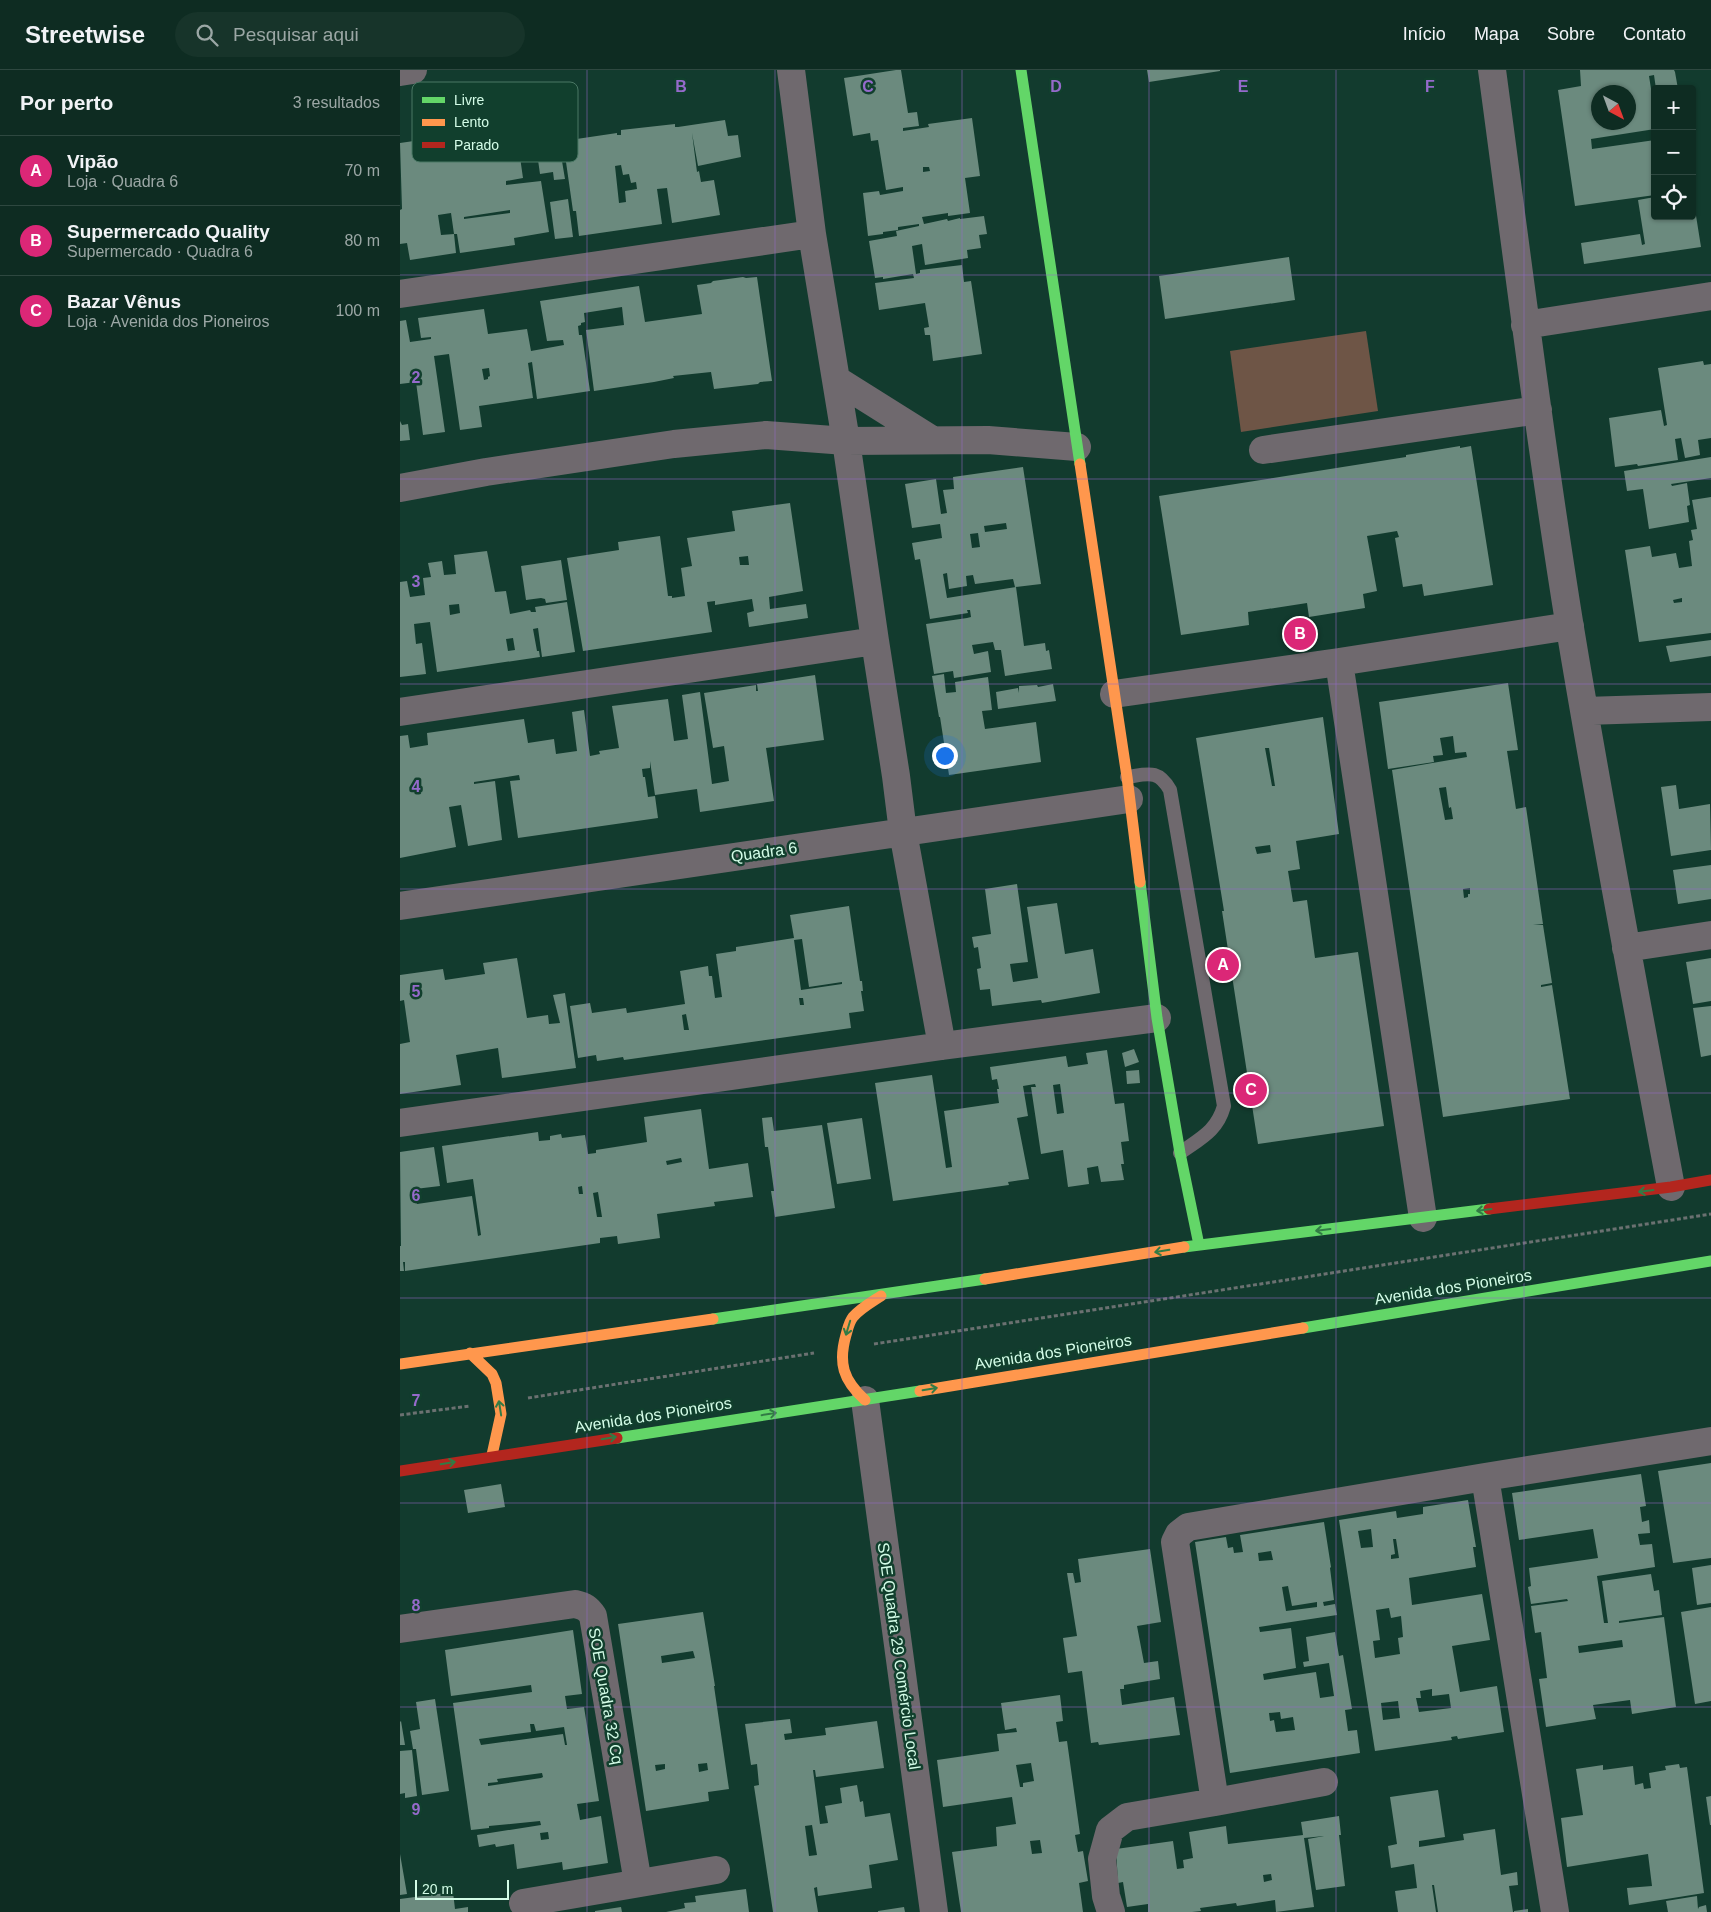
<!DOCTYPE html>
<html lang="pt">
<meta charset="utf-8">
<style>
body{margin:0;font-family:Helvetica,sans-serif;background:#17342a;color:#f1f3f6}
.controls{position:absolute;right:15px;top:15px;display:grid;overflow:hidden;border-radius:5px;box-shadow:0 1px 4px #0004}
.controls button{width:45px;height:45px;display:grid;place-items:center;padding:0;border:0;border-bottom:1px solid #2e4840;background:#0e2c22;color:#f1f3f6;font:25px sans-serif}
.compass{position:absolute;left:1191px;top:15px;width:45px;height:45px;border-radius:50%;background:#0e2c22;box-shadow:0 1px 4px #0004;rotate:139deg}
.scale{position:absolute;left:15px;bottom:12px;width:94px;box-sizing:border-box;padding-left:5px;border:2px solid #d3fce7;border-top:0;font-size:14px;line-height:18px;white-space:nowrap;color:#d3fce7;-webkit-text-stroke:4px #113f2d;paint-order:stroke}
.you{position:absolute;left:544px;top:685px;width:18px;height:18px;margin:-12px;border:4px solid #fff;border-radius:50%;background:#1a73e8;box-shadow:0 0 0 8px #1a73e833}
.badge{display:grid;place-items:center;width:32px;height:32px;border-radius:50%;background:#db2777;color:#fff;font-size:16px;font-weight:700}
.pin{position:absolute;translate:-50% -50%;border:2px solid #fff;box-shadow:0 1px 5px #0006}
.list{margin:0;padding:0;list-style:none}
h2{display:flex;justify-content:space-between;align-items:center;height:65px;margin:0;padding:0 20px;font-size:21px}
h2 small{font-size:16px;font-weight:400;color:#9ba7a5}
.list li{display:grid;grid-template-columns:32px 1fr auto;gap:15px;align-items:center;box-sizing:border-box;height:70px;padding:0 20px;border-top:1px solid #2e4840}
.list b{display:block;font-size:19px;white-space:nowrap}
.list p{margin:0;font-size:16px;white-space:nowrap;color:#9ba7a5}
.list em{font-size:16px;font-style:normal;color:#9ba7a5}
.icon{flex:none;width:28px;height:28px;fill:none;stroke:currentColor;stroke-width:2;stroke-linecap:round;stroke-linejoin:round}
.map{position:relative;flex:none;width:1311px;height:1842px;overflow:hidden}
header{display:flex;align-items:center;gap:30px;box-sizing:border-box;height:70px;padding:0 25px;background:#0e2c22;border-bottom:1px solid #2e4840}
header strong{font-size:24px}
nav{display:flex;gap:28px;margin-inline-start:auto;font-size:18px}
.search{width:350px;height:45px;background:#17342a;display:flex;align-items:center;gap:12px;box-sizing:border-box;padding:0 18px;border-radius:28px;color:#9ba7a5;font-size:19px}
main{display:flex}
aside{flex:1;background:#0e2c22}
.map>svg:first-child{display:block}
</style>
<header>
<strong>Streetwise</strong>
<div class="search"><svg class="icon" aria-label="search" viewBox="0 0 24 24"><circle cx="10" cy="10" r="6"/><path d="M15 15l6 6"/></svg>Pesquisar aqui</div>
<nav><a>Início</a><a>Mapa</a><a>Sobre</a><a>Contato</a></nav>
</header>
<main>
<aside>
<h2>Por perto<small>3 resultados</small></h2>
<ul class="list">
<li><span class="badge">A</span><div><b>Vipão</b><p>Loja · Quadra 6</p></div><em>70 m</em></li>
<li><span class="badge">B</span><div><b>Supermercado Quality</b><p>Supermercado · Quadra 6</p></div><em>80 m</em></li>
<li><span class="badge">C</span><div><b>Bazar Vênus</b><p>Loja · Avenida dos Pioneiros</p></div><em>100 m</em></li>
</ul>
</aside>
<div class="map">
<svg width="1311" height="1842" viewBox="0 0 1311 1842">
<rect width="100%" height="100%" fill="#123b2e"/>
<!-- green -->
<path fill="#6e5546" d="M966 261 978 341 841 362 830 281Z"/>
<!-- building -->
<path fill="#6b8a7e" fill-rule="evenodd" d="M496 0H501L508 43 517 42 519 56 503 58V61L529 57 528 54 572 48 580 106 565 108 570 143 548 146V143L522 147 524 154 547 149 548 151 560 148V149L584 146 587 164 579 165 581 178 567 180 568 188 525 195 522 174 512 176 516 204 520 203V200L562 195 564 212 571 211 582 284 533 291 530 265H525L524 258 529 257 525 233 479 240 475 213 514 208 513 204 483 209V207L475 208 469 171 497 166 496 161 519 156V154L498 157V160L483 162V164L468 166 463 123 479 121 480 125 503 121V117L486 120 478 70 471 71 470 63 453 66 444 8ZM523 97H529L530 101 523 102Z
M747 0H820V1L749 12Z
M1180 0H1274L1275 2 1278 19H1256L1254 5 1249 6 1255 44V59L1191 69 1192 79 1255 70V125L1175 136 1158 20 1181 16ZM1198 22H1228V52H1198Z
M325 50 328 66 338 65 341 87 298 96 292 63 297 102 299 101 301 112 314 110 320 145 272 153 267 118 257 119 262 154 179 166 176 141H173L163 71 217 63V65H221V60L275 54V57H278ZM221 95 223 105 229 104 231 113 236 112 237 119 225 121 226 132 219 133 215 96Z
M76 62 78 73 100 70 101 76 118 73 123 108 106 111V115L141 111 149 162 114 168 115 175 60 183 57 164H54L56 183 10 190 7 173 0 174V140L2 139 0 73ZM110 140V143L64 149V147ZM51 143 54 164 41 165 38 145Z
M159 73 165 109 154 110 153 102 140 104 136 76Z
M1255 127V146H1292V133H1294L1301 177 1184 194 1181 173 1240 164 1242 175 1245 174 1238 130Z
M168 129 173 167 155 169 150 132Z
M889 187 895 230 765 249 759 206Z
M343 207 346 208 357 207 372 311 360 312 358 314 314 319 311 302 273 306 274 308 254 312 194 321 186 260 224 255 222 237 184 243 185 252 181 253V255L178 256 179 265H182L190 321 137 329 132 292 128 293 133 328 79 336 82 357 60 360 49 284 34 286 45 362 23 365 16 312 0 314V251L6 250 10 272 31 269V267L21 268 18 248 84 239 88 264 127 259 131 281 164 275 163 270 147 271 140 231 239 216 245 252 302 244 297 215 311 213 313 211ZM89 298 90 306 88 307V309L84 310 82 299Z
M1303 291 1304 295 1311 294V368L1298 370 1300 385 1285 388 1281 368 1275 369 1278 390 1238 396 1237 394 1215 397 1209 348 1261 340 1264 356 1267 355 1258 298Z
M0 351 2 355 8 354 10 370 0 371Z
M1060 376V378L1071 376 1093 515 1024 526 1022 514 1003 517 995 468 999 467 997 461 967 466 977 521 963 524 965 538 909 547 907 533 848 542 849 555 781 565 759 426 1006 387V385Z
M1311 387V408L1271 414 1272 416 1287 413 1290 435 1287 436 1289 452 1249 459 1243 419 1227 421 1224 401Z
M623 397 641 514 615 517 613 509 575 514 573 505 566 506 567 516 549 519 547 503 543 504 547 528 616 517 624 576 645 573 646 581 649 580 652 599 605 606 601 580H595L593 572 572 575 574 584 588 581 591 602 554 608 553 601 534 604 526 554 567 548 571 547 570 540H567L568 543 530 549 520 489 515 490 512 473 542 468 540 454 512 458 505 414 536 409 541 444 547 443 543 420 554 419 553 407ZM606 453 607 459 585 462 584 456ZM578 463 580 477 572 478 570 464Z
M1311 427V563L1239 572 1225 480 1250 476 1252 487 1276 483 1279 498 1292 496 1289 471 1293 470 1291 460 1297 459 1292 430ZM1282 528V532L1274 533 1273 530Z
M390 433 403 521 369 527 370 539 406 534 408 548 349 557 347 543 354 541 352 529 315 535V531L307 532 312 562 183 581 167 488 219 480 218 472 260 466 268 526H272V528L285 526 281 498 292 496 287 468 335 461 332 441ZM348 486 349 495H340L339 487Z
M87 481 95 522 106 521 110 544 130 540 131 542H136L135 537 167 532 175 582 142 587 138 558 133 559 137 581H139L140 587 37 602 30 552 14 554 16 574 22 573 26 604 0 607V512L7 511 10 527 25 525 23 508 31 507 28 493 42 491 44 505 56 504 54 485ZM59 534 60 543 50 545 49 535ZM113 568 115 580 108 581 106 569Z
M161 490 167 530 146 533 145 529 141 528 126 530 121 496Z
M1311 570V586L1270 592 1266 576Z
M544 604 546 623 556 622 555 612 588 607 592 640 582 641 585 659 636 652 641 692 549 705 540 647H539L532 606Z
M415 605 424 670 366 678 374 731 300 742 297 719 255 725 250 691V698L242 699 243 707H245L248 727 255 726 258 748 118 768 110 711 120 710 119 705 74 712V714L95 711 102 770 68 776 61 735 49 737 56 777 0 788V666L8 665 10 678 28 675 27 663 124 649 128 673 154 669 156 684 177 681 172 642 184 640 190 686 200 684 199 681 219 678 212 636 268 629 274 671 288 669 282 625 300 622 312 714 329 711 324 676 313 678 304 623 356 615V621H358L357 614Z
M1108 613 1118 680 1107 681 1116 739 1126 737 1143 854 1133 855H1143L1152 913 1141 915V917L1152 915 1170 1029 1043 1047 992 700 1067 687 1066 682 1055 683 1053 666 1040 668 1043 685 1033 686 1034 692 988 699 979 632ZM1046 717 1049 738 1051 737 1053 749 1045 750 1039 718ZM1070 818V824H1068V827L1064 828 1063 819Z
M653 614 656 631 598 639 596 622 618 618 619 623V616L637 615 638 617Z
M923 647 939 764 896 771 900 799 888 801 893 832 907 830 915 888 958 882 984 1056 858 1074 822 841H824L796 668ZM865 678H869L875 716H872ZM870 775 871 782 857 784 855 777Z
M1276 715 1279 739 1310 734 1311 780 1271 786 1261 717Z
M1311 795V829L1278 834 1273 800Z
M617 814 628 892 610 894 613 912 638 908 627 837 657 833 665 884 693 879 700 923 642 933 641 930 592 936 590 919 580 920 577 899 581 898 578 877 574 878 572 867 591 864 585 819Z
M449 836 460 911H462L463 921H461L464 941 449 943 451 958 224 990 223 987 197 991 196 985 178 988 170 936 190 933 192 943 226 938 227 943 285 934 280 901 308 896 309 906H312L315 928 322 927 316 884 336 881V877L394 868 390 845ZM402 869 409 917 442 912V914L401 920 394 870ZM399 928H403L404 935H400ZM286 944 289 960H284L282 945Z
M117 888 127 948 148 945 149 954 160 953 153 925 165 923 176 998 102 1008 98 978 56 985 61 1015 0 1024V974L10 972 4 930 0 931V905L43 899 45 910 85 904 83 893Z
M1311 888V931L1293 934 1286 892Z
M1311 936V985L1301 987 1293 938Z
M734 979 739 992 725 997 722 983Z
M707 980 715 1034 724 1033 729 1071 721 1072 724 1094H721L724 1110 701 1112 698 1096 687 1098 689 1114 668 1117 663 1080 641 1084 631 1017H636L635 1014 623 1016 628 1046 617 1048 629 1109 608 1112 609 1115 493 1131 475 1013 532 1005 546 1098 552 1097 544 1041 599 1033 597 1019H599L597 1009 592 1010 590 997 666 986 668 997 688 994 686 983ZM660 1014 664 1043 657 1044 653 1015Z
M739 1000 740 1013 727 1014 726 1001Z
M301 1039 309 1099 348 1093 353 1127 314 1132 315 1136 257 1144 260 1168 218 1174 217 1166 200 1168V1173L5 1201V1192H3L4 1201H0V1176H1L0 1082 34 1077 40 1116 15 1119 17 1134 72 1126 78 1166 81 1165 73 1109 47 1113 42 1076 138 1062 139 1071 150 1070V1066L161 1064 162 1068 185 1065 188 1084 196 1083V1080L247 1072 244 1047ZM281 1088 282 1092 267 1095 266 1091ZM182 1116 183 1124H179L178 1117ZM198 1122 202 1147H197L193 1123Z
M372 1047 374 1061 422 1055 435 1138 375 1147 371 1121H374L368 1077H365L362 1048Z
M462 1048 471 1109 437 1114 427 1053Z
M1311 1393V1488L1273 1493 1258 1401Z
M1241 1404 1246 1436 1240 1437 1242 1452 1249 1450 1250 1463 1238 1464 1240 1475 1252 1474 1255 1497 1197 1506 1204 1553H1208L1202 1511 1251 1504 1254 1521 1259 1520 1262 1545 1219 1551V1553L1264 1547 1276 1637 1232 1644 1230 1630 1193 1635 1196 1649 1146 1657 1139 1609 1147 1608 1141 1562 1135 1563 1131 1536 1168 1531 1167 1529 1131 1534 1128 1517 1131 1516 1129 1498 1198 1488 1193 1459 1119 1470 1112 1423ZM1222 1570 1223 1577 1179 1583 1178 1576Z
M101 1414 105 1437 68 1443 64 1420Z
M1068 1430 1076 1477H1073L1076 1497 1009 1508 1012 1535 1082 1524 1090 1570 1052 1576 1060 1622 1097 1616 1104 1662 1058 1669 1057 1666 1051 1667 1052 1670 975 1681 939 1450 996 1441 997 1448 1023 1444V1437ZM971 1459 973 1477 961 1478 958 1461ZM993 1469H996L999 1488 991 1489V1485L995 1484ZM989 1538 991 1548 1001 1546 1003 1567 998 1568 1000 1584 975 1588 973 1571 980 1570 976 1540ZM1032 1619V1626L1049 1624 1051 1638 1019 1642 1016 1628H1021L1020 1621ZM998 1631 1000 1648 983 1650 981 1633Z
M924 1452 931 1497 930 1498 934 1530 923 1532 924 1536 935 1534 937 1545 859 1557 860 1562 891 1558 896 1598 863 1604 864 1610 916 1602 920 1628 934 1626 929 1593 904 1597 903 1592 909 1591 906 1567 935 1562 939 1586 943 1585 952 1639 945 1640 948 1661 957 1660 960 1683 830 1703 795 1472 826 1467 828 1478 833 1477 834 1483 843 1482 840 1465ZM871 1481 873 1490 859 1491 858 1483ZM888 1516 892 1536 917 1532V1537L886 1541 882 1517ZM880 1642 881 1649 893 1647 895 1660 876 1662 874 1650 870 1651 869 1643Z
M750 1479 761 1552 737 1556 744 1593 758 1591 760 1609 724 1615V1619H720L722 1635 774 1627 780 1665 715 1673 699 1675 698 1672 691 1673 682 1601 668 1603 663 1568 677 1566 667 1503H673L675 1513 681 1512 678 1489Z
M1311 1495V1533L1297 1535 1292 1498Z
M1311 1537V1631L1295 1634 1281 1542Z
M303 1542 315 1616H314L329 1719 308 1722 309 1731 246 1741 218 1554ZM293 1581 295 1588 262 1593 261 1586ZM307 1693 308 1700 299 1702 298 1694ZM265 1694V1699L256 1701 255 1695Z
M173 1560 182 1624 165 1626 167 1639 184 1637 199 1731 177 1734 180 1750 201 1746 208 1793 163 1800 162 1792 117 1799 114 1774 96 1777 95 1774 79 1777 77 1765 141 1755 140 1751 89 1756V1758L71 1760 53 1633 132 1622 131 1615 51 1626 45 1580ZM130 1654H134L136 1661 164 1657 167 1675H165L163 1664 81 1675 79 1669 131 1662ZM142 1703 143 1707 141 1708 88 1716V1713L98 1712 97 1709ZM148 1762 149 1769 141 1770 140 1763Z
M660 1625 663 1651 656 1652 659 1672 667 1671 680 1764 675 1765 678 1782 683 1781 688 1811 679 1813 683 1842H561L552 1782 597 1776 596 1757 616 1754 612 1727 543 1737 537 1690 599 1681 597 1664 617 1662 616 1658 605 1660 601 1633ZM631 1693 634 1711 623 1713V1717H620L616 1695ZM640 1770 642 1783 632 1784 630 1771Z
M35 1629 49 1721 22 1725 16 1679H13L10 1661 20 1659 16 1632Z
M390 1649 392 1663 384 1664 385 1670 426 1665 425 1658 477 1651 484 1698 416 1707 415 1700H413L420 1754 428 1753 425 1736 442 1733 440 1718 457 1715 460 1732 463 1731 465 1747 490 1743 498 1790 469 1795 472 1818 418 1826 417 1817 414 1818 418 1842H373L354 1716 359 1715 357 1694 351 1695 345 1654ZM412 1755 417 1785 409 1786 405 1756Z
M1 1651 5 1675H0V1652Z
M12 1680 17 1726 5 1728V1723L0 1724V1681Z
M1279 1694 1280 1698 1287 1697 1304 1823 1229 1835 1227 1818 1252 1816 1248 1784 1167 1797 1161 1748 1183 1745 1176 1699 1203 1695V1700L1233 1696 1235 1715 1243 1713 1244 1719 1251 1718 1249 1703 1266 1700 1265 1696Z
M1038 1720 1045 1767 1019 1771V1777L1064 1770 1063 1764 1095 1759 1101 1805 1117 1802 1118 1815 1109 1816 1113 1842H1038L1034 1815H1032L1036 1842H998L995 1821 1017 1818 1014 1794 991 1798 988 1776 997 1774 990 1727Z
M1311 1726V1755H1310L1306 1727Z
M939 1746 941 1765H939L945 1816 916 1820 908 1769 924 1766 904 1768 914 1837 876 1842 875 1830 837 1836 836 1833 800 1838 801 1841 792 1842H748V1834L727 1837 723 1812 718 1813 716 1779 773 1771 777 1799 784 1798 783 1790 793 1788 789 1762 826 1756 828 1774 903 1765 901 1752ZM871 1804 872 1810 864 1812 863 1805Z
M0 1784 7 1824 0 1825Z
M346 1819 349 1842H266L285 1838 284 1833 296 1832 295 1826Z
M53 1822 55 1839 68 1837V1842H0V1829Z
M1297 1826 1298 1839 1299 1837 1306 1835 1307 1842H1268L1266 1831Z
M221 1837 222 1842H195V1841Z
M504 1837 505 1842H478V1841Z
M1128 1839V1842H1114V1841Z"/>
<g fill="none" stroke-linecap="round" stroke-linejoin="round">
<!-- path -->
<path stroke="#6b7171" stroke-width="3" stroke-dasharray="4 2.5" stroke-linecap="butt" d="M474 1274 1311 1144
M128 1328 414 1283
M0 1345 70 1336"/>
<!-- lane -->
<path stroke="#6f696e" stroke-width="14" d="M727 707C748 704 758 699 770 720L824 1036C817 1061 801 1068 780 1083"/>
<!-- street -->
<path stroke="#6f696e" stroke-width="28" d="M391 0 412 164
M1092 0C1117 186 1140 372 1170 558 1201 745 1236 931 1271 1117
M0 2 13 0
M0 224 412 164 446 371 475 571
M1125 255 1311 226
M437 310 531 369
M863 380 1138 340
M0 418 86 402 274 374 366 365 446 371 588 370 677 377
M939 592 1023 1148
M714 624 939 592 1170 556
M1185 641 1311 637
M0 642 475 571 496 706 503 762 542 976
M0 836 729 729
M1226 878 1311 865
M0 1053 542 976 757 948
M465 1330 534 1842
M1085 1407 1155 1842
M0 1559 175 1534C184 1536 188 1538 193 1546L238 1813
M815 1732 924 1712
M123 1833 316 1800
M711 1842 706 1826 702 1789 710 1760 727 1747 815 1732 775 1472 779 1464 788 1457 1085 1407 1311 1371"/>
<!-- fast -->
<path stroke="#63d668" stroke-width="11" d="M621 0 680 394
M740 812 757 948 780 1083 799 1175
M784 1177 1089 1139
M313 1249 585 1209
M903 1258 1311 1191
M217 1368 520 1321"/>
<!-- slow -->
<path stroke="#ff974d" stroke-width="11" d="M680 394 727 707 740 812
M585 1209 784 1177
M70 1283 92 1304 96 1313 101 1344 92 1385
M0 1294 313 1249
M520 1321 903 1258
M465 1330C443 1310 438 1293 446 1265 448 1258 449 1252 453 1247 461 1238 472 1232 481 1226"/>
<!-- jam -->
<path stroke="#b3261e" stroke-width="11" d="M1089 1139 1271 1117 1311 1110
M0 1401 217 1368"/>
</g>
<!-- one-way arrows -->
<defs><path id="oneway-shaft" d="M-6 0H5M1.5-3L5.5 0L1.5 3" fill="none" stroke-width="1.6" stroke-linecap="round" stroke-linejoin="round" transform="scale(1.25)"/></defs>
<g stroke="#327b45">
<use href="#oneway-shaft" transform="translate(1246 1121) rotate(173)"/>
<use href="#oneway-shaft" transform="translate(1084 1140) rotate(173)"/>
<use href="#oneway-shaft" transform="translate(923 1160) rotate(173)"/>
<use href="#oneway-shaft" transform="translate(762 1181) rotate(171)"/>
<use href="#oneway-shaft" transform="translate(448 1258) rotate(107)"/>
<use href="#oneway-shaft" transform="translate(530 1319) rotate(-9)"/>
<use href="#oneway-shaft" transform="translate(100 1338) rotate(-99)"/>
<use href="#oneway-shaft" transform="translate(369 1344) rotate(-9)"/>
<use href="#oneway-shaft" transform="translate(209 1368) rotate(-9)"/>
<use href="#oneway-shaft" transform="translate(48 1393) rotate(-9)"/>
</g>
<!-- grid -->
<path fill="none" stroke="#956acb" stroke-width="1" stroke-opacity="0.55" d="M187 0V1842M375 0V1842M562 0V1842M749 0V1842M936 0V1842M1124 0V1842M0 205H1311M0 409H1311M0 614H1311M0 819H1311M0 1023H1311M0 1228H1311M0 1433H1311M0 1637H1311"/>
<g text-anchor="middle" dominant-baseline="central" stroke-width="5" stroke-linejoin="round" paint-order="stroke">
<!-- street labels -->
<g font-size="16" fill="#d3fce7" stroke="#113f2d">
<text transform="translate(364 782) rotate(-8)">Quadra 6</text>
<text transform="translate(1053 1217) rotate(-9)">Avenida dos Pioneiros</text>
<text transform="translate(653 1282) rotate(-9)">Avenida dos Pioneiros</text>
<text transform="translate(253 1345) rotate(-9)">Avenida dos Pioneiros</text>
<text transform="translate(499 1586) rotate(82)">SOE Quadra 29 Comércio Local</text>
<text transform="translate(206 1626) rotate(80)">SOE Quadra 32 Cq</text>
</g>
</g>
<!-- legend -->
<rect x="12" y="12" width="166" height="80" rx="8" fill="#113f2d" stroke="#4b7865" stroke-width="1"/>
<rect x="22" y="27" width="23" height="6" fill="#63d668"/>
<rect x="22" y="49" width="23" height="7" fill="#ff974d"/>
<rect x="22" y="72" width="23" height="6" fill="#b3261e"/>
<g font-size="14" fill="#d3fce7">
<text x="54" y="35">Livre</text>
<text x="54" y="57">Lento</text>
<text x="54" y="80">Parado</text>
</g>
<g font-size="16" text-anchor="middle" font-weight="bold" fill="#956acb" stroke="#113f2d" stroke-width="5" stroke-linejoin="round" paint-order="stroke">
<text x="281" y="22">B</text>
<text x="468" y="22">C</text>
<text x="656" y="22">D</text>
<text x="843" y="22">E</text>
<text x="1030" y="22">F</text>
<text x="16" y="313">2</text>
<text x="16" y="517">3</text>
<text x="16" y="722">4</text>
<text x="16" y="927">5</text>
<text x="16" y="1131">6</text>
<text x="16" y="1336">7</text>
<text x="16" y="1541">8</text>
<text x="16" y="1745">9</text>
</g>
</svg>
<div class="controls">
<button>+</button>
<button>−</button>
<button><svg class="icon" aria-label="locate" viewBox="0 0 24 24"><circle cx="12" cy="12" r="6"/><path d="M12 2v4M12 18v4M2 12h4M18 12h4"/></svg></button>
</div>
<svg class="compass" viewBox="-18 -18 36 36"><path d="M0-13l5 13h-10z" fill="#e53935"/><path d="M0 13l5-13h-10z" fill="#9ba7a5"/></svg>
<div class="scale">20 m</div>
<div class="you"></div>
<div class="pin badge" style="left:823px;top:895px">A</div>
<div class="pin badge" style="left:900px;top:564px">B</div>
<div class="pin badge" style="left:851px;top:1020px">C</div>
</div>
</main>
